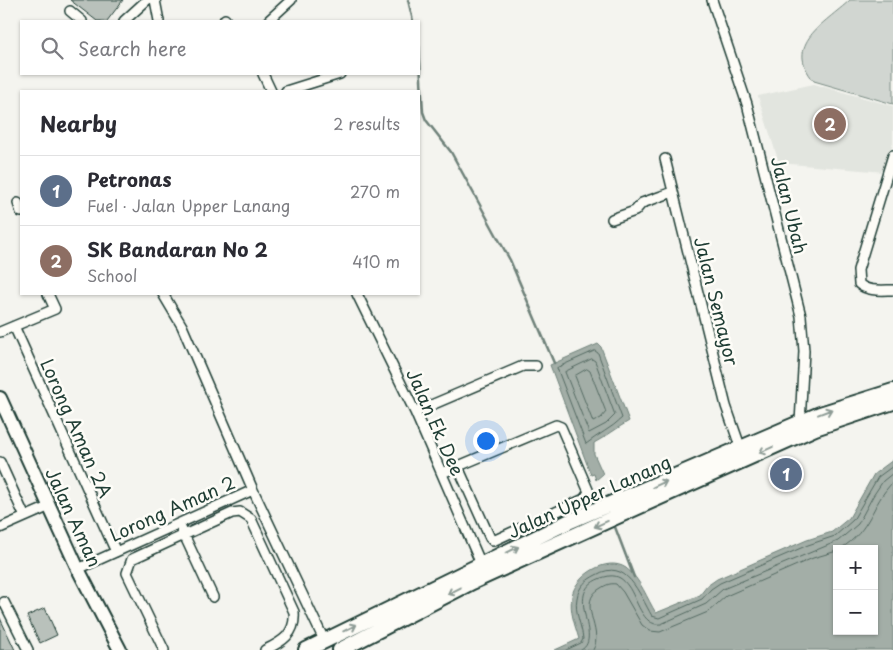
<!DOCTYPE html>
<meta charset="utf-8">
<style>
body{margin:0;font-family:"Playpen Sans",sans-serif;background:#f7f7f7;color:#2b2b33}
.controls{position:absolute;right:15px;bottom:15px;display:grid;overflow:hidden;border-radius:0px;box-shadow:0 1px 4px #0004}
.controls button{width:45px;height:45px;display:grid;place-items:center;padding:0;border:0;border-bottom:1px solid #e1e1e2;background:#fff;color:#2b2b33;font:25px sans-serif}
.you{position:absolute;left:485px;top:440px;width:18px;height:18px;margin:-12px;border:4px solid #fff;border-radius:50%;background:#1a73e8;box-shadow:0 0 0 8px #1a73e833}
.badge{display:grid;place-items:center;width:32px;height:32px;border-radius:50%;background:#7c3aed;color:#fff;font-size:16px;font-weight:700}
.pin{position:absolute;translate:-50% -50%;border:2px solid #fff;box-shadow:0 1px 5px #0006}
.list{margin:0;padding:0;list-style:none}
h2{display:flex;justify-content:space-between;align-items:center;height:65px;margin:0;padding:0 20px;font-size:21px}
h2 small{font-size:16px;font-weight:400;color:#7c7c81}
.list li{display:grid;grid-template-columns:32px 1fr auto;gap:15px;align-items:center;box-sizing:border-box;height:70px;padding:0 20px;border-top:1px solid #e1e1e2}
.list b{display:block;font-size:19px;white-space:nowrap}
.list p{margin:0;font-size:16px;white-space:nowrap;color:#7c7c81}
.list em{font-size:16px;font-style:normal;color:#7c7c81}
.icon{flex:none;width:28px;height:28px;fill:none;stroke:currentColor;stroke-width:2;stroke-linecap:round;stroke-linejoin:round}
.map{position:relative;flex:none;width:893px;height:650px;overflow:hidden}
.search{position:absolute;background:#fff;box-shadow:0 1px 4px #0004;left:20px;top:20px;width:400px;height:55px;display:flex;align-items:center;gap:12px;box-sizing:border-box;padding:0 18px;border-radius:0px;color:#7c7c81;font-size:19px}
.panel{position:absolute;background:#fff;box-shadow:0 1px 4px #0004;left:20px;top:90px;width:400px;height:205px;border-radius:0px}
.map>svg:first-child{display:block}
</style>
<div class="map">
<svg width="893" height="650" viewBox="0 0 893 650">
<rect width="100%" height="100%" fill="#f4f4ef"/>
<filter id="ink" filterUnits="userSpaceOnUse"><feTurbulence type="fractalNoise" baseFrequency=".02" numOctaves="2"/><feDisplacementMap in="SourceGraphic" scale="10" xChannelSelector="R" yChannelSelector="G"/><feConvolveMatrix kernelMatrix="1 2 1 2 8 2 1 2 1" color-interpolation-filters="sRGB"/></filter>
<g filter="url(#ink)">
<!-- built -->
<path fill="#e2e5df" d="M814 84 893 106V142L884 172 779 163 758 96Z"/>
<!-- green -->
<path fill="#d1d6d1" stroke="#788a82" d="M850 0H893V104L814 81C783 44 824 24 850 0Z"/>
<!-- water -->
<path fill="#a3aea7" stroke="#6e8179" fill-rule="evenodd" d="M598 344 601 347 629 421C617 428 607 436 594 443V454L603 474 596 480 594 474 591 475 550 365Z
M893 460V650H555L579 639C575 625 569 611 572 596 575 576 607 555 626 568 641 579 647 599 656 613L700 595 707 586 717 579 807 540 832 532 849 518 874 474ZM837 549H874V631H837Z"/>
<g fill="none" stroke-linecap="round" stroke-linejoin="round">
<!-- shore -->
<path stroke="#546a62" stroke-width="1" d="M595 351 598 353 622 418C612 428 597 435 586 444L557 368Z
M592 359 595 361 615 415 606 424 589 433 565 372Z
M587 369 590 371 606 412 601 418 593 422 575 376Z
M840 549C873 529 870 505 893 482
M566 650 581 643 583 639C582 625 574 613 577 598 579 586 586 580 596 575 627 557 639 594 652 616L659 618 702 599 711 589 720 583 808 545 835 536 853 520 878 477 893 466
M581 650C606 637 556 586 609 576 618 575 623 579 628 586 637 598 642 627 661 624L706 604 723 589 838 541 858 524 873 496 883 481 893 473
M593 650C605 630 575 602 601 588 606 585 610 583 616 584L623 592 642 625 650 631 660 632 708 612 726 596 813 558 837 551"/>
<!-- stream -->
<path stroke="#6e8179" stroke-width="2.5" d="M408 0 413 21
M419 46 423 112 426 120 451 152 510 260 554 363
M615 527 634 577"/>
</g>
<!-- building -->
<path fill="#b9c1bb" stroke="#1f3d34" d="M70 0H123L107 21H97Z
M45 608 57 635 40 643 27 616Z
M0 618 15 650H0Z"/>
<g fill="none" stroke-linecap="round" stroke-linejoin="round">
<!-- street casing -->
<g stroke="#1f3d34" stroke-width="12">
<path id="street" d="M155 0 159 21
M712 0 747 104 801 316 804 351 800 423
M70 11 82 21
M124 21 147 0
M224 21 225 19
M268 21 291 0
M263 74 271 91
M286 91 340 74
M893 155 858 270 859 284C868 292 882 290 893 290
M665 159 726 406 741 449
M18 203 21 212
M612 219 635 211 642 203 673 192
M163 294 182 326 253 490 324 640
M357 294 415 412 481 564
M14 326 116 552
M0 332 55 309 48 294
M415 412 523 366H536
M0 462 25 517
M442 473 556 425 561 427 589 492 584 499 493 541 490 538 458 467
M179 524 213 597
M0 528 50 506
M78 569 253 490
M4 602 28 650
M164 650 127 573 132 559 232 513 240 512 251 519 294 612C296 634 282 642 265 650"/>
</g>
<!-- secondary casing -->
<g stroke="#1f3d34" stroke-width="16">
<path id="secondary" d="M0 398 78 569 120 650"/>
</g>
<!-- primary casing -->
<g stroke="#1f3d34" stroke-width="18">
<path id="primary" d="M306 650 568 522 820 414 893 391
M340 650 472 582 622 514 815 428 893 402"/>
</g>
<!-- street -->
<use href="#street" stroke="#fdfcf7" stroke-width="9"/>
<!-- secondary -->
<use href="#secondary" stroke="#fdfcf7" stroke-width="12"/>
<!-- primary -->
<use href="#primary" stroke="#fdfcf7" stroke-width="14"/>
</g>
<!-- one-way arrows -->
<defs><path id="oneway-shaft" d="M-6 0H5M1.5-3L5.5 0L1.5 3" fill="none" stroke-width="1.6" stroke-linecap="round" stroke-linejoin="round" transform="scale(1.25)"/></defs>
<g stroke="#8e9c96">
<use href="#oneway-shaft" transform="translate(825 412) rotate(-21)"/>
<use href="#oneway-shaft" transform="translate(766 450) rotate(156)"/>
<use href="#oneway-shaft" transform="translate(660 484) rotate(-24)"/>
<use href="#oneway-shaft" transform="translate(601 524) rotate(156)"/>
<use href="#oneway-shaft" transform="translate(512 550) rotate(-26)"/>
<use href="#oneway-shaft" transform="translate(454 591) rotate(153)"/>
<use href="#oneway-shaft" transform="translate(350 628) rotate(-26)"/>
</g>
</g>
<g text-anchor="middle" dominant-baseline="central" stroke-width="5" stroke-linejoin="round" paint-order="stroke">
<!-- street labels -->
<g font-size="18" fill="#1f3d34" stroke="#fdfcf7">
<text transform="translate(790 205) rotate(76)">Jalan Ubah</text>
<text transform="translate(717 301) rotate(76)">Jalan Semayor</text>
<text transform="translate(436 422) rotate(66)">Jalan Ek Dee</text>
<text transform="translate(77 428) rotate(66)">Lorong Aman 2A</text>
<text transform="translate(589 496) rotate(-24)">Jalan Upper Lanang</text>
<text transform="translate(172 508) rotate(-24)">Lorong Aman 2</text>
<text transform="translate(74 517) rotate(65)">Jalan Aman</text>
</g>
</g>
</svg>
<div class="controls">
<button>+</button>
<button>−</button>
</div>
<div class="you"></div>
<div class="pin badge" style="left:786px;top:474px;background:#5c6f8a">1</div>
<div class="pin badge" style="left:830px;top:124px;background:#8d6e63">2</div>
<div class="search"><svg class="icon" aria-label="search" viewBox="0 0 24 24"><circle cx="10" cy="10" r="6"/><path d="M15 15l6 6"/></svg>Search here</div>
<section class="panel">
<h2>Nearby<small>2 results</small></h2>
<ul class="list">
<li><span class="badge" style="background:#5c6f8a">1</span><div><b>Petronas</b><p>Fuel · Jalan Upper Lanang</p></div><em>270 m</em></li>
<li><span class="badge" style="background:#8d6e63">2</span><div><b>SK Bandaran No 2</b><p>School</p></div><em>410 m</em></li>
</ul>
</section>
</div>
